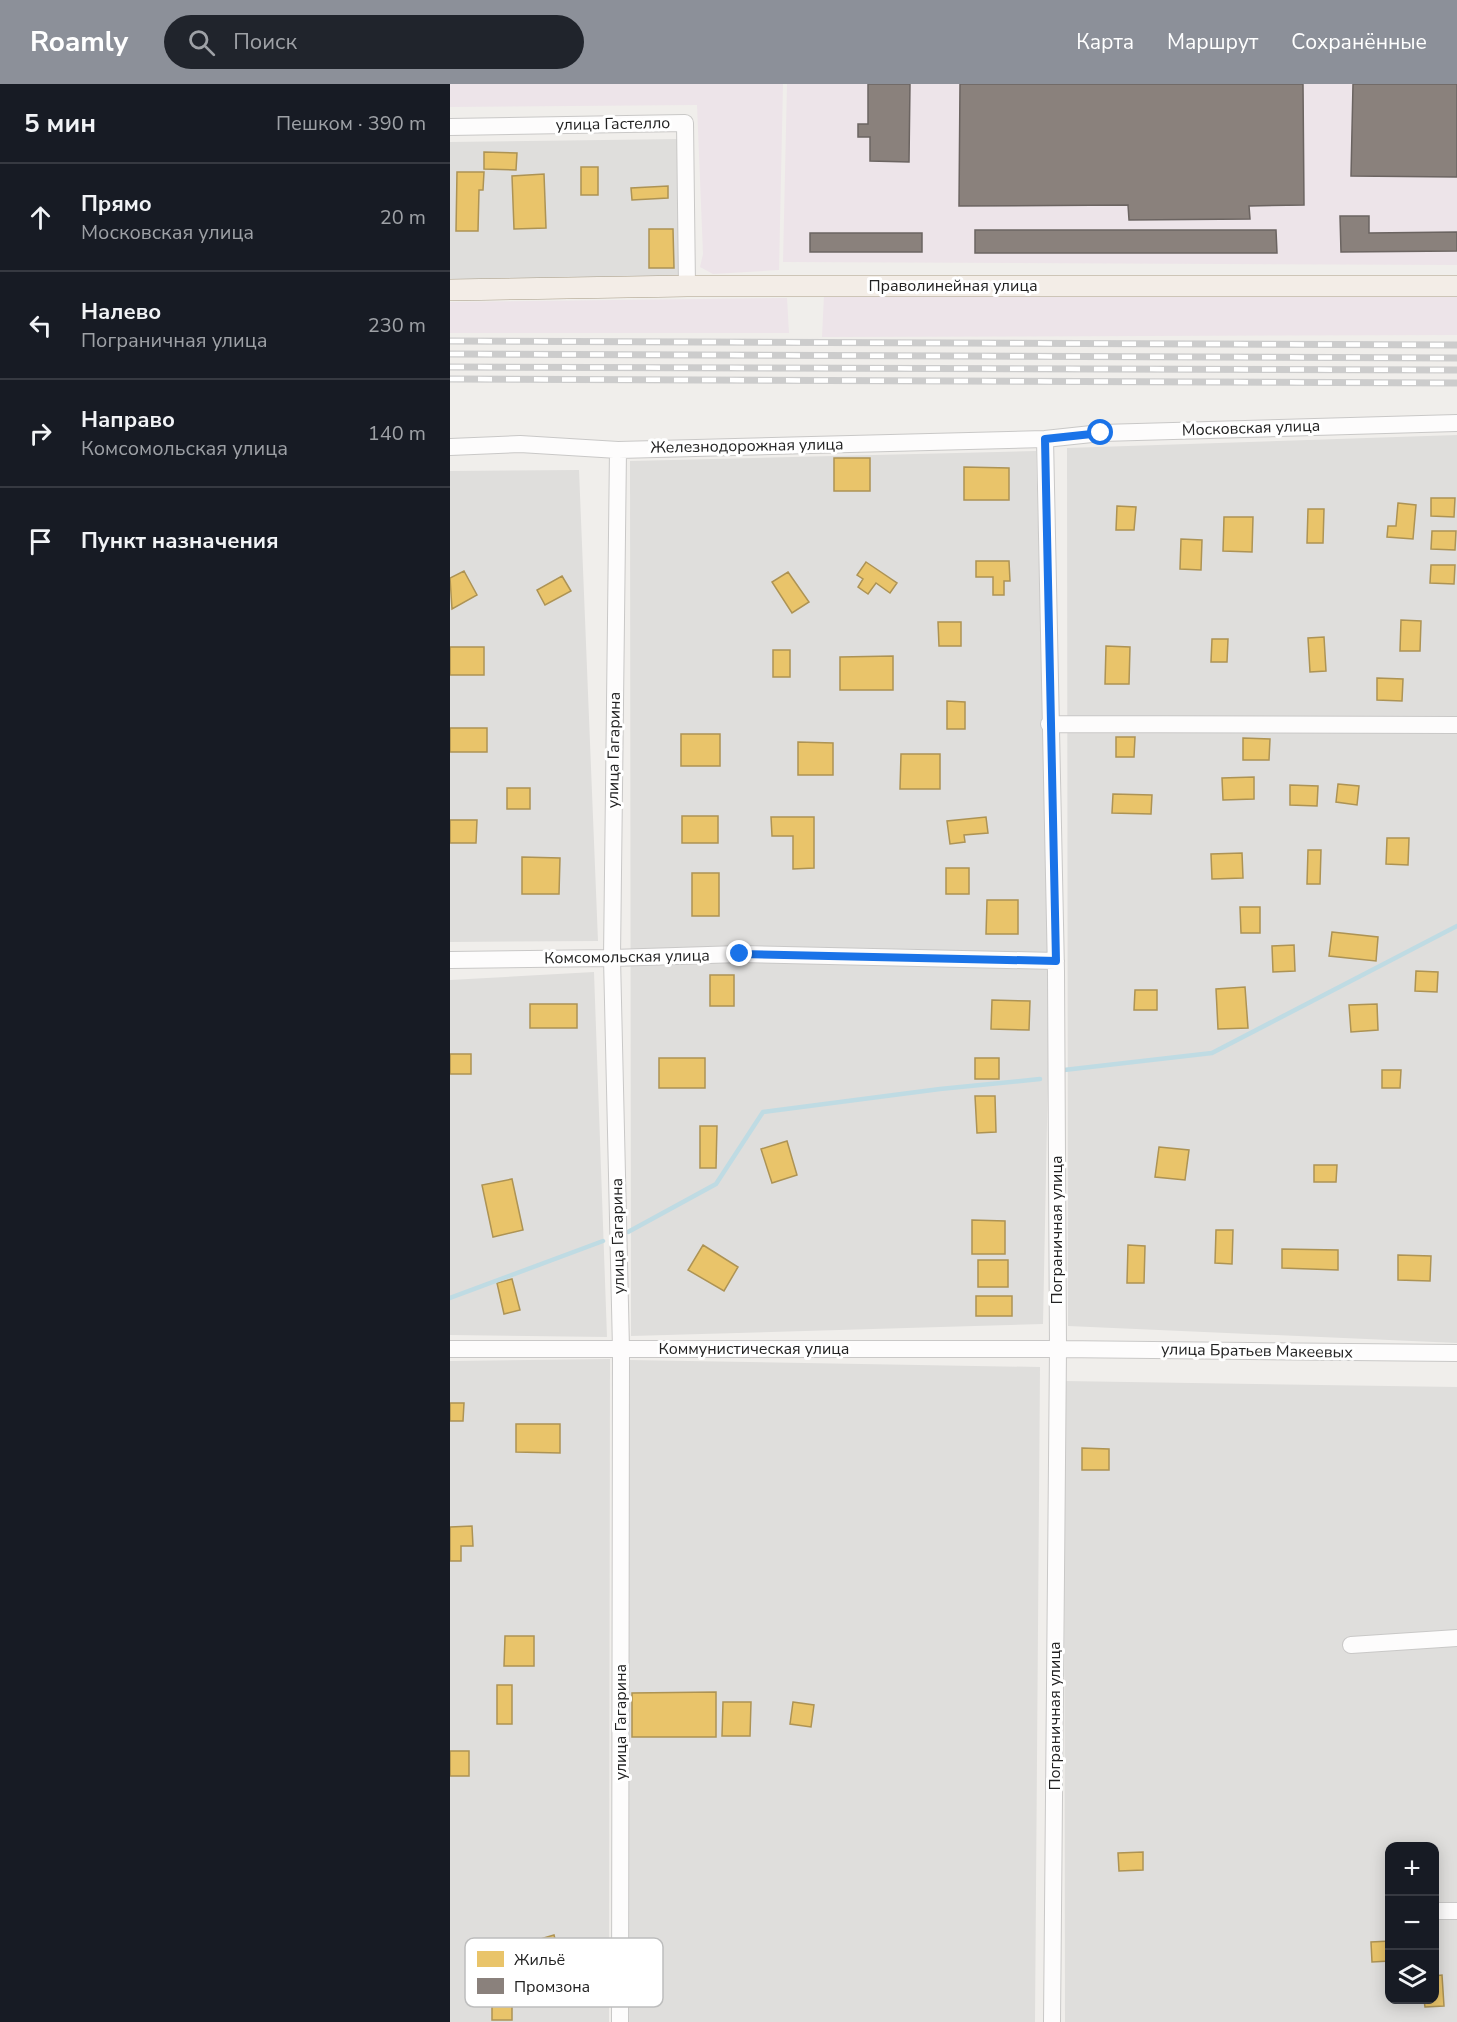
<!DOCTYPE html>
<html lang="ru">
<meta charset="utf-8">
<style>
body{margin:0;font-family:"Nunito Sans",sans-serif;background:#20242c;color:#f1f3f6}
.controls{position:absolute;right:18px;bottom:18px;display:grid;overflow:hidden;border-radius:12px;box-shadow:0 3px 15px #0003}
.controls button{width:54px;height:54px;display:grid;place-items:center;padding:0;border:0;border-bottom:2px solid #363941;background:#171b24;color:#f1f3f6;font:30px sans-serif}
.stop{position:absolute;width:18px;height:18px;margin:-14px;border:4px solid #1a73e8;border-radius:50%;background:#fff}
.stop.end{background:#1a73e8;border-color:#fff;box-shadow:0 2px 6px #0008}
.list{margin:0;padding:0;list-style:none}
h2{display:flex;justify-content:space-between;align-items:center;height:78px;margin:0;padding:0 24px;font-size:26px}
h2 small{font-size:20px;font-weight:400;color:#9ea1a6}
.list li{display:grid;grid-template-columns:39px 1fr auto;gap:18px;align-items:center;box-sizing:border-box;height:108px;padding:0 24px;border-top:2px solid #363941}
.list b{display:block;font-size:22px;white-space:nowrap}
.list p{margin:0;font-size:20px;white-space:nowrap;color:#9ea1a6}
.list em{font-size:20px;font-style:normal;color:#9ea1a6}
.icon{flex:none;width:33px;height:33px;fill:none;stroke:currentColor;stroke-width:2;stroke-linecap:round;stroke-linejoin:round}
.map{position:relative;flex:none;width:1007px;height:1938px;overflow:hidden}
header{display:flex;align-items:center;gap:36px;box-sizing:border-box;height:84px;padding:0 30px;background:#8c9099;color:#fff}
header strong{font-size:28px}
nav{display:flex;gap:33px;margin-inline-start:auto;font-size:21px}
.search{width:420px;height:54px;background:#20242c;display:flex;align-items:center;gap:15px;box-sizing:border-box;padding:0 21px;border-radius:33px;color:#9ea1a6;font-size:22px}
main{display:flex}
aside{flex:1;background:#171b24}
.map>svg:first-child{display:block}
</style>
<header>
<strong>Roamly</strong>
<div class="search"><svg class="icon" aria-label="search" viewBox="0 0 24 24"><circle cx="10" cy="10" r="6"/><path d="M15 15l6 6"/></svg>Поиск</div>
<nav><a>Карта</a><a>Маршрут</a><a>Сохранённые</a></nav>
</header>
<main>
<aside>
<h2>5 мин<small>Пешком · 390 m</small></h2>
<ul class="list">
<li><svg class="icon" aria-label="ahead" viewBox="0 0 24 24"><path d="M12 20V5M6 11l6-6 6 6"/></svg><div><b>Прямо</b><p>Московская улица</p></div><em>20 m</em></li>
<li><svg class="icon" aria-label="left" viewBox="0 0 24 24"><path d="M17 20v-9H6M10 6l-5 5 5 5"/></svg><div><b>Налево</b><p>Пограничная улица</p></div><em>230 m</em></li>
<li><svg class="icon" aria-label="right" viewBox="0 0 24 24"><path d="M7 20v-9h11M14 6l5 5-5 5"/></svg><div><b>Направо</b><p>Комсомольская улица</p></div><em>140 m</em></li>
<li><svg class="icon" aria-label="arrive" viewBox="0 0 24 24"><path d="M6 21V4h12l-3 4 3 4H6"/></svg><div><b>Пункт назначения</b></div></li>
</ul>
</aside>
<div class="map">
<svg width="1007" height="1938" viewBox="0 0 1007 1938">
<rect width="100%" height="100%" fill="#f0eeeb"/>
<!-- residential -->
<path fill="#dfdedc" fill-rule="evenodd" d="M229 55 230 194 0 197V58Z
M1007 351V1259L618 1242 617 364Z
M586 367 600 891 593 1240 181 1252 180 377Z
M129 386 148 857 0 858V387Z
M144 888 157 1253 0 1251V896Z
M160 1275 159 1938H0V1277Z
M179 1276 590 1283 585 1938H179Z
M614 1297 1007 1303V1938H615ZM940 1762H984V1916H940Z"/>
<!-- industrial -->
<path fill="#ede4e9" d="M0 0H333L329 186 263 190 250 183 253 170 247 21 0 23Z
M337 0H1007V181L333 178Z
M374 211 1007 212V251L372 253Z
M337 214 339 249H0V218Z"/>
<!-- homes -->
<path fill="#e9c46a" stroke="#ad9354" stroke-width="1.5" d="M34 68 67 69 66 86 34 85Z
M131 83H148V111H131Z
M7 88H34L33 106H29L28 147H6Z
M94 90 96 144 64 145 62 92Z
M218 102V114L182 116 181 104Z
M199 145H223L224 184H199Z
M384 374H420V407H384Z
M514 383 559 384V416H514Z
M981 414H1005L1004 433 981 432Z
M948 419 966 421 963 455 937 453 938 442H946Z
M667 422 686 423 684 446H666Z
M858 425H874L873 459H857Z
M774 433H803L802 468 773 467Z
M982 447H1006L1005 466 981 465Z
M731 455 752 456 751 486 730 485Z
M526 477H559L560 497H554V511H543V493H526Z
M416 478 447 499 440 509 426 499 418 510 408 503 413 495 407 491Z
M981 481H1005L1004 500 980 499Z
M14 487 27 511 2 525 0 494Z
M338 488 359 518 342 529 322 498Z
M112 492 121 507 95 521 87 506Z
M951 536 971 537 970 567H950Z
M488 538H511V562H489Z
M874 553 876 587 860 588 858 554Z
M762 555H778L777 578H761Z
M656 562 680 563 679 600H655Z
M0 563H34V591H0Z
M323 566H340V593H323Z
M443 572V606H390V573Z
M927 594 953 595 952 617 927 616Z
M497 617 515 618V645H497Z
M0 644H37V668H0Z
M231 650H270V682H231Z
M666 653H685L684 673H666Z
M793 654 820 655 819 676H793Z
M348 658 383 659V691H348Z
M451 670H490V705H450Z
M804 693V715L773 716 772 694Z
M888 700 909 702 907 721 886 718Z
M840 701 868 702 867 722 840 721Z
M57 704H80V725H57Z
M663 710 702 711 701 730 662 729Z
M232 732H268V759H232Z
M321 733H364V784L343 785V752H322Z
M536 733 538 749 514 751 515 758 500 760 497 737Z
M0 736H27L26 759H0Z
M937 754H959L958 781 936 780Z
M858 766H871L870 800H857Z
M792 769 793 794 762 795 761 770Z
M72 773 110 774 109 810H72Z
M496 784H519V810H496Z
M242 789H269V832H242Z
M537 816H568V850H536Z
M790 823H810V849H791Z
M882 848 928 853 926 877 879 872Z
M844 861 845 887 823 888 822 862Z
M966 887 988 888 987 908 965 907Z
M260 891H284V922H260Z
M795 903 798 944 768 945 766 905Z
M685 906H707V926H684Z
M542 916 580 917 579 946 541 945Z
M80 920H127V944H80Z
M927 920 928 946 901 948 899 921Z
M0 970H21V990H0Z
M209 974H255V1004H209Z
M525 974H549V995H525Z
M932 986H951L950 1004H932Z
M525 1012H545L546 1048 527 1049Z
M250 1042H267L266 1084H250Z
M337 1057 347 1091 322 1099 311 1065Z
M709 1063 739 1066 735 1096 705 1093Z
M864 1081H887L886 1098H864Z
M62 1095 73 1146 43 1153 32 1101Z
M522 1136 555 1137V1170H522Z
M766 1146H783L782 1180 765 1179Z
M253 1161 288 1183 274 1207 238 1186Z
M678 1161 695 1162 694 1199H677Z
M832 1165 888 1166V1186L832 1184Z
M948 1171 981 1172 980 1197 948 1196Z
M528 1176H558V1203H528Z
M62 1195 70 1226 54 1230 47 1199Z
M526 1212H562V1232H526Z
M0 1319H14L13 1337H0Z
M66 1340H110V1369L66 1368Z
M632 1364 659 1365V1386H632Z
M22 1442 23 1462H11V1477H0V1443Z
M55 1552H84V1582H54Z
M47 1601H62V1640H47Z
M266 1608V1653H182V1609Z
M273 1618H301L300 1652H272Z
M343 1618 364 1621 361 1643 340 1640Z
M0 1667H19V1692H0Z
M693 1768V1786L669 1787 668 1769Z
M104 1851 110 1875 76 1884 70 1861Z
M940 1857V1877L922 1878 921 1858Z
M62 1888V1936H42V1889Z
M992 1891 994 1922 975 1923 974 1916H984V1892Z"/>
<!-- industry -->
<path fill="#8a817c" stroke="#6b6461" stroke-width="1.5" d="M418 0H460L459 78 420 77V53H408V40H418Z
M510 0H853L854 121 799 122 800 135 679 136 678 121 509 122Z
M903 0H1007V93L901 92Z
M890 132H919V149L1007 148V167L891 168Z
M525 146H826L827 169H525Z
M360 149H472V168H360Z"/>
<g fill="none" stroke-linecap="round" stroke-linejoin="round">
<!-- stream -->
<path stroke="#bfdbe3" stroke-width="4.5" d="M614 986 762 969 1007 842
M178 1148 266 1100 313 1028 490 1005 590 995
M0 1214 153 1157"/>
<!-- minor casing -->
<g stroke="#c9c8c7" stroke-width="18">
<path id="minor" d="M0 43 235 39 237 202
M595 355 606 888 608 1265 602 1938
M0 363 70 360 168 366 595 355 651 349 1007 339
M168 366 162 874 171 1265 170 1938
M599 640 1007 641
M0 876 162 874 290 870 606 877
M0 1265H608L1007 1269
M901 1561 1007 1554
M984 1827H1007"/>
</g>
<!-- major casing -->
<g stroke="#a79c86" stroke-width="22">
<path id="major" d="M0 206 237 202H1007"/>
</g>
<!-- minor -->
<use href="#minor" stroke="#fdfcfc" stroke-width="16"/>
<!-- major -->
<use href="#major" stroke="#f3ede7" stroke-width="21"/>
<!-- rail casing -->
<g stroke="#ccc" stroke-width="7">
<path id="rail" d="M0 257 1007 261
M0 270 1007 274
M0 283 1007 286
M0 295 1007 299"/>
</g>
<!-- rail -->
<use href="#rail" stroke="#fff" stroke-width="4.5" stroke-dasharray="14" stroke-linecap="butt"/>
</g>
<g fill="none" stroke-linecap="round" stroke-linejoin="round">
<!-- route -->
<path stroke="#1a73e8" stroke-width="8" d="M290 870 606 877 595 355 651 349"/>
</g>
<g text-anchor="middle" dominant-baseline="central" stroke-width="6" stroke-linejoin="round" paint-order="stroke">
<!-- street labels -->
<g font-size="16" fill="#222" stroke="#fff">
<text transform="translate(163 40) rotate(-1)">улица Гастелло</text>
<text x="503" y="202">Праволинейная улица</text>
<text transform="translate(801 344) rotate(-2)">Московская улица</text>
<text transform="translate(297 362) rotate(-1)">Железнодорожная улица</text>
<text transform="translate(164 666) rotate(-89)">улица Гагарина</text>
<text transform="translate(177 873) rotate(-1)">Комсомольская улица</text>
<text transform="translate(607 1146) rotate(-90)">Пограничная улица</text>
<text transform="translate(168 1152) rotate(-91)">улица Гагарина</text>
<text x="304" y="1265">Коммунистическая улица</text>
<text transform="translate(807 1267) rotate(1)">улица Братьев Макеевых</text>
<text transform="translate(605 1632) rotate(-90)">Пограничная улица</text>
<text transform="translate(171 1638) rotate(-90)">улица Гагарина</text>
</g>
</g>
<!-- legend -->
<rect x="15" y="1854" width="198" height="69" rx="9" fill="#fff" stroke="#bdbdbd" stroke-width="1.5"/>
<rect x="27" y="1867" width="27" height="16" fill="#e9c46a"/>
<rect x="27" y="1894" width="27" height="16" fill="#8a817c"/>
<g font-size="16" fill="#222">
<text x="64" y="1881">Жильё</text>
<text x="64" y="1908">Промзона</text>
</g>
</svg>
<div class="controls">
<button>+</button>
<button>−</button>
<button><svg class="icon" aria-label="layers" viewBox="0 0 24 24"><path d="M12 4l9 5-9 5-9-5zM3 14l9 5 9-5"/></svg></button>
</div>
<div class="stop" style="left:651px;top:349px"></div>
<div class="stop end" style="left:290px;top:870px"></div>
</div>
</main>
